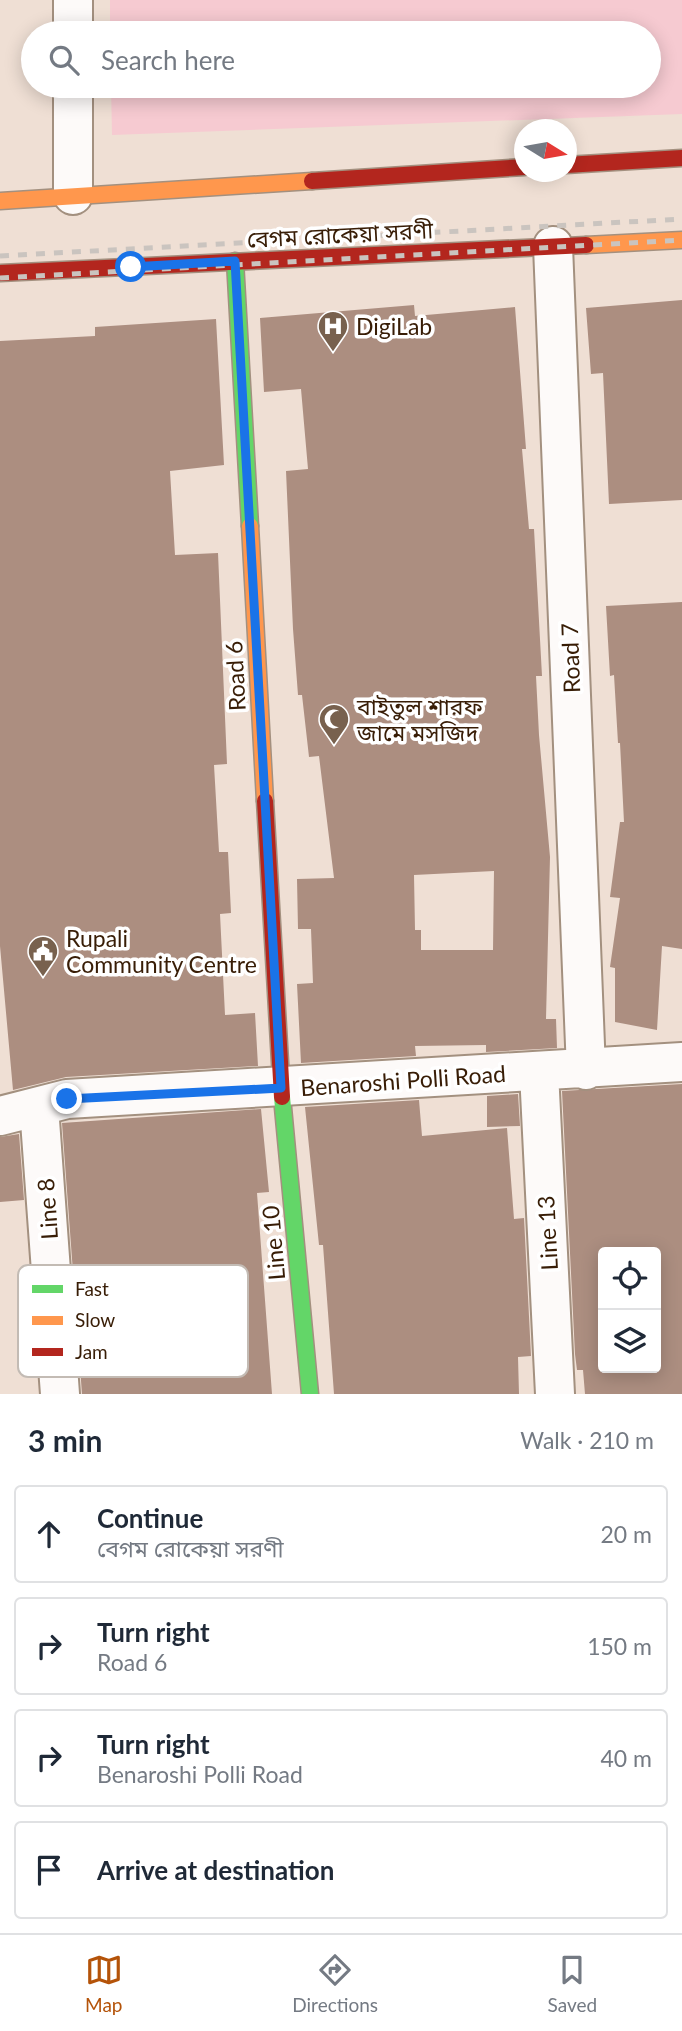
<!DOCTYPE html>
<meta charset="utf-8">
<style>
body{margin:0;font-family:Lato,"Noto Sans Bengali",sans-serif;background:#f6f6f7;color:#1f2937}
.controls{position:absolute;right:21px;bottom:21px;display:grid;overflow:hidden;border-radius:7px;box-shadow:0 4px 18px #0003}
.controls button{width:63px;height:63px;display:grid;place-items:center;padding:0;border:0;border-bottom:2px solid #e0e1e3;background:#fff;color:#1f2937;font:35px sans-serif}
.compass{position:absolute;left:514px;top:119px;width:63px;height:63px;border-radius:50%;background:#fff;box-shadow:0 4px 18px #0003;rotate:101deg}
.stop{position:absolute;width:21px;height:21px;margin:-16px;border:5px solid #1a73e8;border-radius:50%;background:#fff}
.stop.end{background:#1a73e8;border-color:#fff;box-shadow:0 2px 7px #0008}
.list{margin:0;padding:0;list-style:none}
h2{display:flex;justify-content:space-between;align-items:center;height:91px;margin:0;padding:0 28px;font-size:30px}
h2 small{font-size:23px;font-weight:400;color:#747a83}
.list li{display:grid;grid-template-columns:46px 1fr auto;gap:21px;align-items:center;box-sizing:border-box;height:98px;margin:0 14px 14px;padding:0 14px;border:2px solid #e0e1e3;border-radius:7px}
.list b{display:block;font-size:26px;white-space:nowrap}
.list p{margin:0;font-size:23px;white-space:nowrap;color:#747a83}
.list em{font-size:23px;font-style:normal;color:#747a83}
.icon{flex:none;width:38px;height:38px;fill:none;stroke:currentColor;stroke-width:2;stroke-linecap:round;stroke-linejoin:round}
.map{position:relative;flex:none;width:682px;height:1394px;overflow:hidden}
.search{position:absolute;background:#fff;box-shadow:0 4px 18px #0003;left:21px;right:21px;top:21px;height:77px;display:flex;align-items:center;gap:18px;box-sizing:border-box;padding:0 24px;border-radius:38px;color:#747a83;font-size:26px}
.sheet{height:539px;background:#fff}
nav{display:flex;justify-content:space-around;align-items:center;box-sizing:border-box;height:98px;border-top:2px solid #e0e1e3;background:#fff;font-size:19px;color:#747a83}
nav a{display:grid;justify-items:center;gap:4px}
nav .on{color:#b45309}
.map>svg:first-child{display:block}
</style>
<div class="map">
<svg width="682" height="1394" viewBox="0 0 682 1394">
<rect width="100%" height="100%" fill="#efdfd4"/>
<!-- garden -->
<path fill="#f6cad1" d="M110 0H682V114L112 135 111 86H649V33H110Z"/>
<!-- building -->
<path fill="#ac8e80" fill-rule="evenodd" d="M682 300V500L609 504 603 373 591 374 586 308Z
M414 305 415 316 515 307 526 449H522L529 529H534L542 676H536L539 735 550 857 546 1019H556L557 1048 486 1052V1045L415 1046 416 1056 301 1063 297 984 313 983 311 929H298L297 879 334 878 319 756 309 757 302 695H298L293 629 286 471 308 469 301 389 264 392 260 318ZM494 871 493 950H421V930H415L414 875Z
M216 319 224 465 170 471 175 555 218 553 227 764 214 765 219 852H228L231 913 220 914 225 1015 255 1013 258 1066 66 1077 13 1090 0 946V341L95 336V327Z
M682 602V949L662 946 657 1030 615 1022V968L610 967 620 898 610 897 620 822H624L620 743H618L614 675 610 676 606 606Z
M682 1084V1394H585L583 1370H577L575 1354 562 1091ZM603 1252H656V1368H603Z
M518 1094 520 1126 487 1127V1096Z
M419 1100 422 1136 507 1128 514 1219 524 1218 531 1356 518 1357 519 1394H334L323 1245H319L305 1107Z
M261 1109 269 1192 257 1193 272 1394H82L62 1123Z
M19 1134 24 1200 0 1202V1137Z"/>
<g fill="none" stroke-linecap="round" stroke-linejoin="round">
<!-- street casing -->
<g stroke="#a3907f" stroke-width="42">
<path id="street" d="M73 33V0
M73 195V86
M553 246 586 1070
M539 1072 555 1394
M39 1107 60 1394
M0 1116 67 1099 682 1062"/>
</g>
<!-- fast casing -->
<g stroke="#a3907f" stroke-width="19">
<path id="fast" d="M235 261 250 526
M282 1097 310 1394"/>
</g>
<!-- slow casing -->
<g stroke="#a3907f" stroke-width="19">
<path id="slow" d="M0 201 312 181
M586 245 682 240
M250 526 265 801"/>
</g>
<!-- jam casing -->
<g stroke="#a3907f" stroke-width="19">
<path id="jam" d="M566 165 682 158
M312 181 524 167
M0 273 586 245
M265 801 282 1097"/>
</g>
<!-- street -->
<use href="#street" stroke="#fdfaf9" stroke-width="38"/>
<!-- fast -->
<use href="#fast" stroke="#63d668" stroke-width="16"/>
<!-- slow -->
<use href="#slow" stroke="#ff974d" stroke-width="16"/>
<!-- jam -->
<use href="#jam" stroke="#b3261e" stroke-width="16"/>
<!-- rail -->
<path stroke="#cac4bf" stroke-width="5" stroke-dasharray="9 9" stroke-linecap="butt" d="M0 256 682 219
M0 278 682 240"/>
</g>
<g fill="none" stroke-linecap="round" stroke-linejoin="round">
<!-- route -->
<path stroke="#1a73e8" stroke-width="9" d="M67 1099 281 1088 235 261 131 267"/>
</g>
<!-- icons -->
<defs>
<g id="hospital-pin" transform="scale(1.575)"><path d="M0 17L-7.5 6A9.5 9.5 0 1 1 7.5 6Z" fill="#78614e" stroke="#fff"/><path d="M-5-5h3v3.5h4V-5h3V5h-3V1.5h-4V5h-3Z" fill="#fff"/></g>
<g id="mosque-pin" transform="scale(1.575)"><path d="M0 17L-7.5 6A9.5 9.5 0 1 1 7.5 6Z" fill="#78614e" stroke="#fff"/><path d="M3.5-4.9A6 6 0 1 0 3.5 4.9A5 5 0 1 1 3.5-4.9Z" fill="#fff"/></g>
<g id="civic-pin" transform="scale(1.575)"><path d="M0 17L-7.5 6A9.5 9.5 0 1 1 7.5 6Z" fill="#78614e" stroke="#fff"/><path d="M-.6-6.5H3V-4.5H.6V-3L4-1V1h2V6H-6V1h2V-1L-.6-3ZM-1.2 2.5V6h2.4V2.5Z" fill="#fff"/></g>
</defs>
<g fill-rule="evenodd">
<use href="#hospital-pin" x="333" y="326"/>
<use href="#mosque-pin" x="334" y="719"/>
<use href="#civic-pin" x="43" y="951"/>
</g>
<g text-anchor="middle" dominant-baseline="central" stroke-width="7" stroke-linejoin="round" paint-order="stroke">
<!-- street labels -->
<g font-size="23" fill="#381d06" stroke="#fff">
<text transform="translate(340 234) rotate(-3)">বেগম রোকেয়া সরণী</text>
<text transform="translate(570 658) rotate(-92)">Road 7</text>
<text transform="translate(235 676) rotate(-93)">Road 6</text>
<text transform="translate(403 1080) rotate(-4)">Benaroshi Polli Road</text>
<text transform="translate(47 1209) rotate(-94)">Line 8</text>
<text transform="translate(547 1233) rotate(-93)">Line 13</text>
<text transform="translate(273 1243) rotate(-95)">Line 10</text>
</g>
<!-- poi labels -->
<g font-size="23" fill="#381d06" stroke="#fff" text-anchor="start">
<text x="356" y="326">DigiLab</text>
<text x="357" y="706">বাইতুল শারফ<tspan x="357" dy="26">জামে মসজিদ</tspan></text>
<text x="66" y="938">Rupali<tspan x="66" dy="26">Community Centre</tspan></text>
</g>
</g>
<!-- legend -->
<rect x="18" y="1265" width="230" height="112" rx="10" fill="#fff" stroke="#c3bbb4" stroke-width="2"/>
<rect x="32" y="1285" width="31" height="8" fill="#63d668"/>
<rect x="32" y="1316" width="31" height="9" fill="#ff974d"/>
<rect x="32" y="1348" width="31" height="8" fill="#b3261e"/>
<g font-size="19" fill="#381d06">
<text x="75" y="1296">Fast</text>
<text x="75" y="1327">Slow</text>
<text x="75" y="1359">Jam</text>
</g>
</svg>
<div class="controls">
<button><svg class="icon" aria-label="locate" viewBox="0 0 24 24"><circle cx="12" cy="12" r="6"/><path d="M12 2v4M12 18v4M2 12h4M18 12h4"/></svg></button>
<button><svg class="icon" aria-label="layers" viewBox="0 0 24 24"><path d="M12 4l9 5-9 5-9-5zM3 14l9 5 9-5"/></svg></button>
</div>
<svg class="compass" viewBox="-18 -18 36 36"><path d="M0-13l5 13h-10z" fill="#e53935"/><path d="M0 13l5-13h-10z" fill="#747a83"/></svg>
<div class="stop" style="left:131px;top:267px"></div>
<div class="stop end" style="left:67px;top:1099px"></div>
<div class="search"><svg class="icon" aria-label="search" viewBox="0 0 24 24"><circle cx="10" cy="10" r="6"/><path d="M15 15l6 6"/></svg>Search here</div>
</div>
<section class="sheet">
<h2>3 min<small>Walk · 210 m</small></h2>
<ul class="list">
<li><svg class="icon" aria-label="ahead" viewBox="0 0 24 24"><path d="M12 20V5M6 11l6-6 6 6"/></svg><div><b>Continue</b><p>বেগম রোকেয়া সরণী</p></div><em>20 m</em></li>
<li><svg class="icon" aria-label="right" viewBox="0 0 24 24"><path d="M7 20v-9h11M14 6l5 5-5 5"/></svg><div><b>Turn right</b><p>Road 6</p></div><em>150 m</em></li>
<li><svg class="icon" aria-label="right" viewBox="0 0 24 24"><path d="M7 20v-9h11M14 6l5 5-5 5"/></svg><div><b>Turn right</b><p>Benaroshi Polli Road</p></div><em>40 m</em></li>
<li><svg class="icon" aria-label="arrive" viewBox="0 0 24 24"><path d="M6 21V4h12l-3 4 3 4H6"/></svg><div><b>Arrive at destination</b></div></li>
</ul>
</section>
<nav>
<a class="on"><svg class="icon" aria-label="map" viewBox="0 0 24 24"><path d="M3 6l6-2 6 2 6-2v14l-6 2-6-2-6 2zM9 4v14M15 6v14"/></svg>Map</a>
<a><svg class="icon" aria-label="directions" viewBox="0 0 24 24"><path d="M12 3l9 9-9 9-9-9zM9 14v-3h6M13 9l2 2-2 2"/></svg>Directions</a>
<a><svg class="icon" aria-label="saved" viewBox="0 0 24 24"><path d="M7 4h10v16l-5-4-5 4z"/></svg>Saved</a>
</nav>
